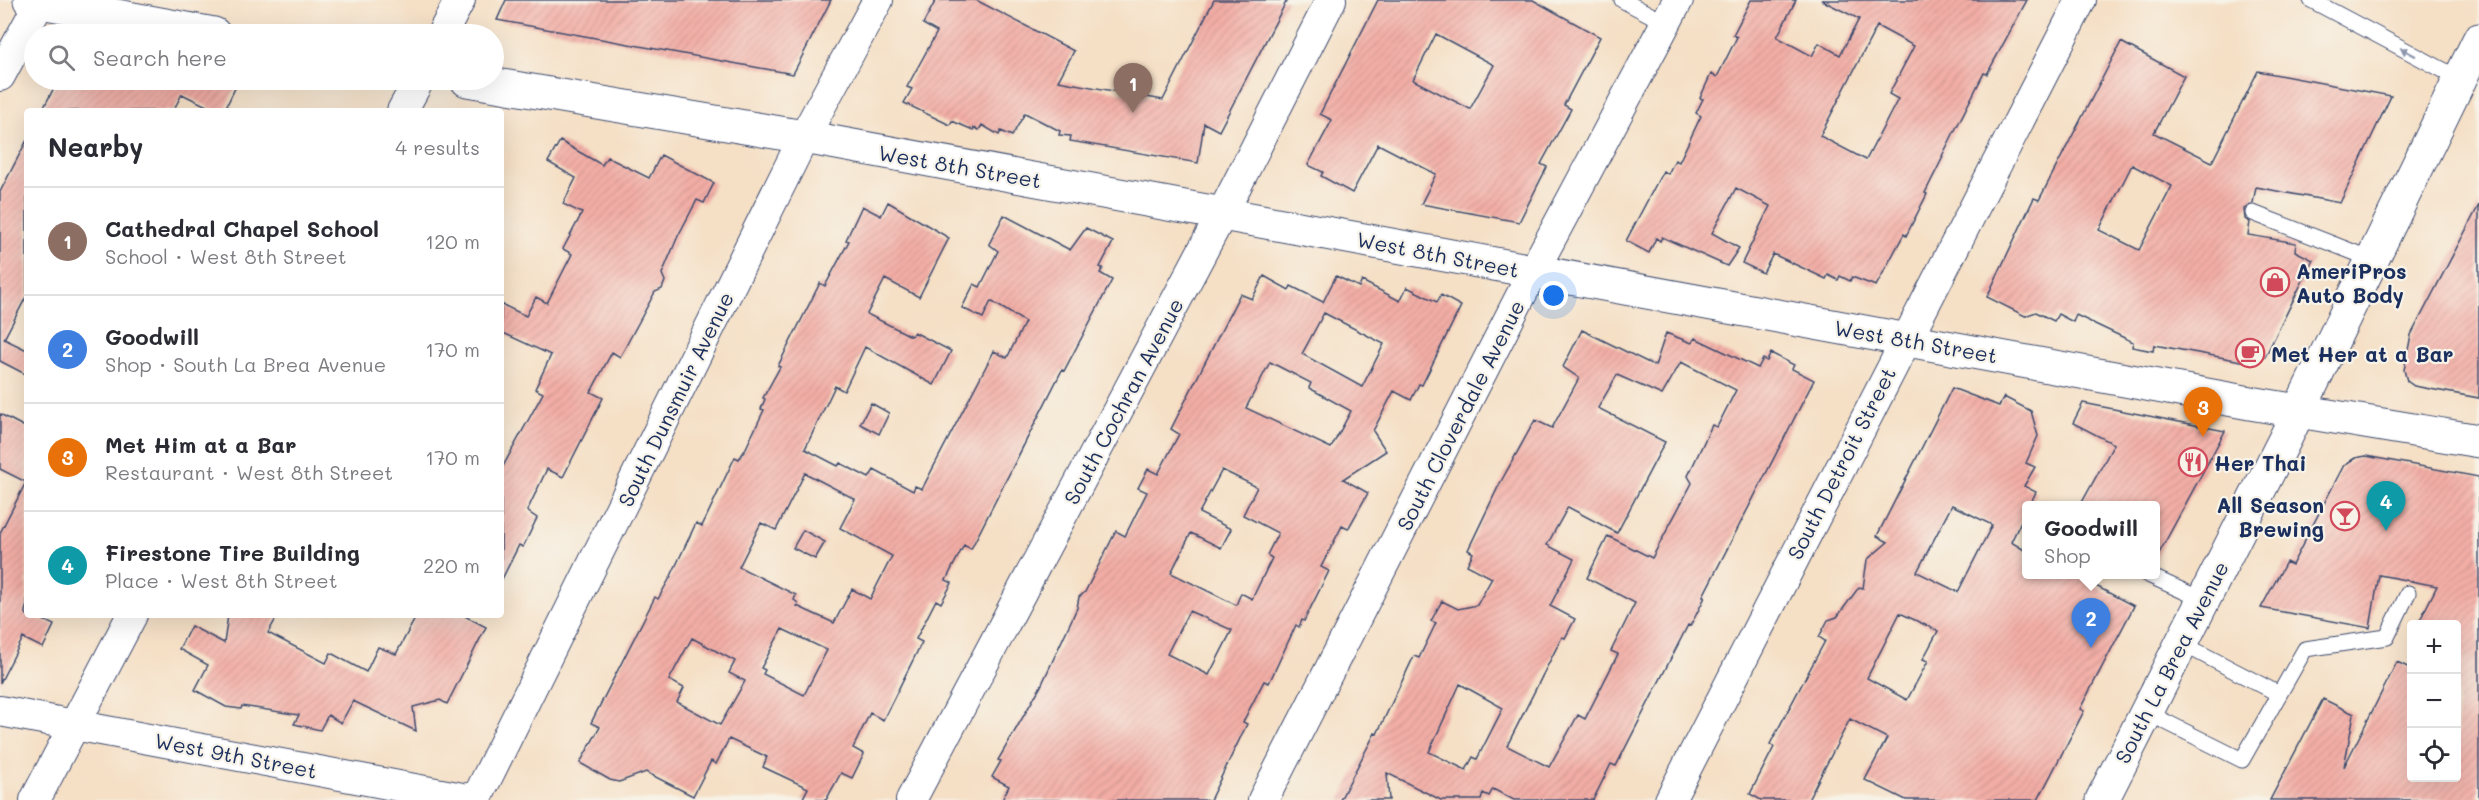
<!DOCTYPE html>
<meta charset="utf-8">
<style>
body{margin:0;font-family:Mali,sans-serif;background:#f2f2f3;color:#2b2b33}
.controls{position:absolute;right:18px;bottom:18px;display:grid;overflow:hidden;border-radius:6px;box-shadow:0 6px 24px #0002}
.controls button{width:54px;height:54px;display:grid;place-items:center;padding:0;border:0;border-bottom:2px solid #e1e1e2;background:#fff;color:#2b2b33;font:30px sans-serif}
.you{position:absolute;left:1554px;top:296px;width:21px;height:21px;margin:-15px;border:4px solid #fff;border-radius:50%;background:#1a73e8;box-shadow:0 0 0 9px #1a73e833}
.badge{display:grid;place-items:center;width:39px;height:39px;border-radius:50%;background:#d1495b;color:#fff;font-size:20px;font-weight:700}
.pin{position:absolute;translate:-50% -50px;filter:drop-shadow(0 2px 3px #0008)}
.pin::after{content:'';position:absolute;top:32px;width:21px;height:18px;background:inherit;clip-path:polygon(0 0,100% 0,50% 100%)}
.popup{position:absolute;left:2022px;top:501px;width:138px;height:78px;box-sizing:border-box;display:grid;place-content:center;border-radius:6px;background:#fff;filter:drop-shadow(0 2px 4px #0005);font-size:20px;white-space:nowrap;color:#7c7c81}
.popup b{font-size:22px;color:#2b2b33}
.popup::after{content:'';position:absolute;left:50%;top:100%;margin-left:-12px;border:12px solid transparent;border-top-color:#fff}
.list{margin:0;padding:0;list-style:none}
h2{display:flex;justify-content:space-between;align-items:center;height:78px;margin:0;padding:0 24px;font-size:26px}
h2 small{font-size:20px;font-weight:400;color:#7c7c81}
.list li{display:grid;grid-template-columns:39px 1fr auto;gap:18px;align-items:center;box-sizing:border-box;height:108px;padding:0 24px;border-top:2px solid #e1e1e2}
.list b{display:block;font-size:22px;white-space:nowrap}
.list p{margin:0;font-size:20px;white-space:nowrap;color:#7c7c81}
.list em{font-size:20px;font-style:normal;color:#7c7c81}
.icon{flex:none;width:33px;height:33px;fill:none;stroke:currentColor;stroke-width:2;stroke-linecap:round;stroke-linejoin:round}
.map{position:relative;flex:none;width:2479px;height:800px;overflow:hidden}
.search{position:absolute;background:#fff;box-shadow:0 6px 24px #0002;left:24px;top:24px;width:480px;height:66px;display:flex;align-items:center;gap:15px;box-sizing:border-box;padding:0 21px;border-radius:33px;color:#7c7c81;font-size:22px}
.panel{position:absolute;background:#fff;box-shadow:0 6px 24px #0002;left:24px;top:108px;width:480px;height:510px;border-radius:6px}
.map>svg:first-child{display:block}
</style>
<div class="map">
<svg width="2479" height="800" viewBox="0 0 2479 800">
<defs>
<pattern id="building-hatch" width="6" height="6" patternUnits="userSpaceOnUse" patternTransform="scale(1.5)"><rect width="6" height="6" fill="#f3aea6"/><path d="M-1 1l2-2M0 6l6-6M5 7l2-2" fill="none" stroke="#d09691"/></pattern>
</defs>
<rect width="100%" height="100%" fill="#f7f3e8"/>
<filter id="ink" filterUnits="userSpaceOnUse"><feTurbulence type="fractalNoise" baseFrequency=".0167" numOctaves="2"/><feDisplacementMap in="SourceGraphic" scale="12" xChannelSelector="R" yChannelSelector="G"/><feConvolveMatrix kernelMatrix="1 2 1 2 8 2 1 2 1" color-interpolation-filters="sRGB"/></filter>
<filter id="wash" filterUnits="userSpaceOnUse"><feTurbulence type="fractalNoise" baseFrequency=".008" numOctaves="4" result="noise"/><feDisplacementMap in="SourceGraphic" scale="24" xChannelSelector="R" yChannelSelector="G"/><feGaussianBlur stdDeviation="1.35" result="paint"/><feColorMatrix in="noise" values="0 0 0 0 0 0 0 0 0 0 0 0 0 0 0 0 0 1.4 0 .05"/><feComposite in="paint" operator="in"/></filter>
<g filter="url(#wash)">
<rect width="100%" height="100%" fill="#f5dfc5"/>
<g id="blocks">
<!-- building -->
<path fill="url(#building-hatch)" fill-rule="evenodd" d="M506 0H831L793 74 497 20Z
M936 0H976L1074 51 1058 81 1163 100 1214 0H1287L1219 131 1204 123 1198 163 1070 141 1071 136 1059 135 1060 131 1025 113 1012 136 1001 131 999 135 982 125 979 130 974 128 973 130 952 121 950 125 904 103 912 89 907 87 937 32 923 24Z
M1378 0H1533L1600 37 1564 105 1571 109 1541 164 1547 167 1519 222 1421 204 1436 174 1378 144 1352 193 1321 176 1323 172 1308 165 1332 120 1320 114ZM1436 34 1494 65 1470 109 1413 80Z
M1751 0H1796L1777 37 1812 56 1819 43 1840 55 1859 19 1821 0H2027L1987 74 1984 73 1942 156 1943 157 1925 193 1927 194 1906 236 1904 234 1876 286 1852 277 1850 281 1840 276 1838 280 1828 275 1826 279 1773 254 1763 273 1742 263 1770 206 1736 188 1712 233 1739 248 1727 266 1662 237 1660 241 1656 238 1649 253 1626 241 1663 171 1668 174 1675 160 1679 162 1701 116 1696 113 1703 99 1700 98 1711 74 1717 77 1737 37 1733 35ZM1877 26 1914 46 1889 94 1898 99 1866 160 1820 136Z
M2121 42 2184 76 2154 133 2212 162 2258 71 2391 96 2340 203 2256 187 2253 203 2244 209 2245 219 2250 222 2248 235 2296 243 2295 251 2313 260 2265 357 2252 363 2154 345 2153 351 2132 347 2133 342 2076 315 2073 322 2058 314 2054 321 2036 312 2025 316 1987 297 2034 198 2039 200ZM2132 165 2172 186 2139 250 2099 230Z
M58 80H239L224 111H217L182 94 173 111H42Z
M27 140V295L4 339 27 350V375L0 361V192Z
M560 141 602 165 607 157 649 178 661 155 714 183 704 203 697 200 678 236 662 274 665 281 662 289 655 292 620 357 612 352 591 392 603 398 563 477 547 469 527 511 537 518 523 547 519 545 501 581V470L543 393 535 389 551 355 501 332V304L526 316 536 297 547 303 572 254 563 249 582 213 563 204 576 178 548 162Z
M888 202 949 238 919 297 885 279 867 314 911 336 914 332 951 351 934 385 865 347 844 391 835 386 805 449 838 466 840 463 869 478 874 470 913 491 915 486 922 489 994 351 1007 358 1025 322 991 301 983 318 962 308 974 284 980 287 998 251 989 244 1004 215 1070 250 1086 228 1113 242 1100 267 1103 268 1100 273 1112 280 1064 371 1062 370 971 549 964 545 946 580 952 583 941 603 936 600 916 639 922 642 883 720 870 713 853 748 864 754 852 778 841 773 826 800H802L808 788 763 767 767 757 729 739 716 764 711 761 693 796 646 772 619 782 610 780 580 763 600 727 591 723 655 597 658 599 671 576 696 523 702 526 735 457 739 459 745 450 764 410 761 409 765 399 763 398 780 367 778 366 820 283 825 286 849 241 846 240 862 206 881 216ZM805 473 855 499 840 528 892 556 870 599 852 589 834 623 797 606 798 603 794 600 796 595 739 567 761 523 776 530ZM782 629 827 650 804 695 763 674 765 670 761 668ZM692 638 735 661 729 673 745 681 720 725 677 702 684 688 669 680Z
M2479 205V398L2414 386 2407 381 2404 370 2411 335Z
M1264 276 1289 290 1291 286 1323 302 1336 276 1359 287 1362 281 1400 301 1407 287 1437 302 1441 295 1461 306 1422 385 1419 384 1411 400 1394 391 1373 431 1386 451 1343 479 1368 493 1348 529 1342 526 1321 567 1329 571 1304 621 1302 620 1299 627 1296 625 1269 683 1264 681 1243 722 1247 724 1210 800H1002L1009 786 992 777 1001 761 998 760 1041 686 1077 608 1079 597 1085 592 1116 531 1125 536 1147 492 1138 488 1148 469 1158 474 1179 434 1171 429 1240 294 1252 299ZM1324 313 1384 344 1362 387 1302 354ZM1270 362 1311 383 1309 388 1351 411 1331 448 1246 408ZM1222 470 1257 487 1243 515 1278 533 1267 555 1272 558 1252 599 1241 593 1236 605 1171 573 1191 533 1221 548 1231 529 1199 513ZM1189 611 1232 630 1209 675 1167 654Z
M1582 330 1655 366 1666 333 1692 343 1695 338 1758 368 1763 359 1767 361 1771 353 1794 365 1792 369 1814 380 1703 596 1705 597 1695 617 1690 626 1688 625 1616 766 1611 764 1593 800H1514L1493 789 1489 796 1483 793 1481 800H1441L1387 773 1389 800H1340L1375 733 1377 734 1414 656 1419 658 1436 623 1431 621 1442 601 1458 609 1477 605 1492 578 1467 565 1473 553 1468 550 1499 485 1535 420 1552 428 1579 378 1563 367ZM1681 362 1736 390 1717 427 1712 425 1688 476 1692 483 1652 558 1608 536 1587 578 1635 603 1611 651 1618 654 1585 719 1578 715 1549 767 1507 746 1562 637 1565 638 1575 619 1550 606 1574 559 1547 545 1568 507 1617 533 1665 442 1598 408 1617 375 1662 395ZM1460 684 1503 708 1477 759 1473 757 1466 770 1429 752Z
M1952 388 1999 406 2004 397 2031 411 2038 436 2026 463 2035 467 2024 486 2036 492 2029 506H2026V511L2011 542 2026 551V574H2073L2134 606 2080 709 2084 711 2038 800H1906L1865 780 1887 738 1850 719 1808 800H1761L1750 794 1774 747 1770 744 1825 641 1819 637 1828 620 1837 617 1859 587 1863 588 1867 560 1888 542 1877 536ZM1952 505 1992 525 1958 592 1917 572ZM1900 613 1938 631 1923 659 1928 661 1907 700 1867 678Z
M871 403 889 413 879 434 860 424Z
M2083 403 2225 431 2156 559V506H2080L2114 444 2073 423Z
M0 414 27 428V605L25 611 27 615H33L54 625 43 648 23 638 0 683V533L26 482 0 469Z
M2366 456 2479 477V800H2270L2323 699 2354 714 2344 767 2397 662 2412 669V777H2457V624H2418L2437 586 2379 575 2370 628 2261 608 2286 562 2292 565 2344 465 2355 458Z
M803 530 825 542 815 559 793 548Z
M228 615H278L268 633 326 663 331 653 366 672 378 647 396 654 417 615H463L486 627 447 704 440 700 413 707 416 731 353 701 341 723 328 715 320 730 294 724 299 715 242 706 241 709 226 707 195 690 208 665 179 649 191 626 224 643Z"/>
</g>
</g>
<g filter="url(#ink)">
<use href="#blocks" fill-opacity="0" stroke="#3c496d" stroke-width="1.5"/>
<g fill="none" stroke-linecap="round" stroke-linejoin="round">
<!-- service casing -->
<g stroke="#3c496d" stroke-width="17">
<path id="service" d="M1622 0 1666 23
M2311 0 2460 79
M2253 213 2371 259
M2146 574 2203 600
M2181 643 2277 693
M2146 712 2242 760 2305 649 2387 637 2408 593"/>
</g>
<!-- minor casing -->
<g stroke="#3c496d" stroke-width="32">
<path id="minor" d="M442 34 460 0
M0 76 41 0
M402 111 419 80
M0 711 473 800
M35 800 132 615
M476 800 804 137 878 0
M911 800 1222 214 1331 0
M1263 800 1533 272 1678 0
M1670 800 2081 0"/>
</g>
<!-- tertiary casing -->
<g stroke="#3c496d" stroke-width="35">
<path id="tertiary" d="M30 0 214 34
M467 80 804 137 2250 403 2479 441"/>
</g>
<!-- primary casing -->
<g stroke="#3c496d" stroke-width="35">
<path id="primary" d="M2102 800 2285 439 2479 40"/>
</g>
<!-- service -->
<use href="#service" stroke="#fff" stroke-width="15"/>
<!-- minor -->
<use href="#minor" stroke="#fff" stroke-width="30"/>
<!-- tertiary -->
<use href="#tertiary" stroke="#fff" stroke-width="33"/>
<!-- primary -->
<use href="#primary" stroke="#fff" stroke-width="33"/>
</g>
<!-- one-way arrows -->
<defs><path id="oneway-solid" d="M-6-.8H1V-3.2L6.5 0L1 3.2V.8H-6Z" transform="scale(1.5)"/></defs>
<use fill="#8d97ae" href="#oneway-solid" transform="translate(2408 52) rotate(-152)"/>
</g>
<!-- icons -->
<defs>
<g id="shop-ring" transform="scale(1.5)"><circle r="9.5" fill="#f7f3e8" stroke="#d1495b" stroke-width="1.5"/><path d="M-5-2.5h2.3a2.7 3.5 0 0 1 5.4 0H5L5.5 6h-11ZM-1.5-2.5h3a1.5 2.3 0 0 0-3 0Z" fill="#d1495b"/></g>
<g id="cafe-ring" transform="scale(1.5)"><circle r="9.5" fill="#f7f3e8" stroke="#d1495b" stroke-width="1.5"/><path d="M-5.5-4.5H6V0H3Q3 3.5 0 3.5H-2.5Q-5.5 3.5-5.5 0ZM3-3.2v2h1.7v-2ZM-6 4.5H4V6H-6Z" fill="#d1495b"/></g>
<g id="restaurant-ring" transform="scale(1.5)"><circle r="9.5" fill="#f7f3e8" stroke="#d1495b" stroke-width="1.5"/><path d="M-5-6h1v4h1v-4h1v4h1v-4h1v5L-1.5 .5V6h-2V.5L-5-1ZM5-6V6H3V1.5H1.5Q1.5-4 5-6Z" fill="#d1495b"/></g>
<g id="bar-ring" transform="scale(1.5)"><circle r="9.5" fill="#f7f3e8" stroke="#d1495b" stroke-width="1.5"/><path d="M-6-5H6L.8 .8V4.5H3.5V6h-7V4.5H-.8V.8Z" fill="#d1495b"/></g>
</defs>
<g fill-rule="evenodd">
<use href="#shop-ring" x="2275" y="282"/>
<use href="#cafe-ring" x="2250" y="353"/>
<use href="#restaurant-ring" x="2193" y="462"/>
<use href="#bar-ring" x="2345" y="516"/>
</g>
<g text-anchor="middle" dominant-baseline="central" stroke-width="4.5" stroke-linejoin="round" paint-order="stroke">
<!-- street labels -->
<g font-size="21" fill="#1b2f5e" stroke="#f7f3e8">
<text transform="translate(960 166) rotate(10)">West 8th Street</text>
<text transform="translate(1438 254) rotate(11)">West 8th Street</text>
<text transform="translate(1916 341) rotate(10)">West 8th Street</text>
<text transform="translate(675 399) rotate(-64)">South Dunsmuir Avenue</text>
<text transform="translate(1123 401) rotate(-62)">South Cochran Avenue</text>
<text transform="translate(1460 415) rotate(-63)">South Cloverdale Avenue</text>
<text transform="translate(1841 463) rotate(-63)">South Detroit Street</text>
<text transform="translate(2171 662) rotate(-63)">South La Brea Avenue</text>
<text transform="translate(236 755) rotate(11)">West 9th Street</text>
</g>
<!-- poi labels -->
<g font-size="21" font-weight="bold" fill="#1b2f5e" stroke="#f7f3e8" text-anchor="start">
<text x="2296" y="270">AmeriPros<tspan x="2296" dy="24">Auto Body</tspan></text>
<text x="2271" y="353">Met Her at a Bar</text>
<text x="2214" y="462">Her Thai</text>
<text x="2324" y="504" text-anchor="end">All Season<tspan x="2324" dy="24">Brewing</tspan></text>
</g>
</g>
</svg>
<div class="controls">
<button>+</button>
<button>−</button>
<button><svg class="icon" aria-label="locate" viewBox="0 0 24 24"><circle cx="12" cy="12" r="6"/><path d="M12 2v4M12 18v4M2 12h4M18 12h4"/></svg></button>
</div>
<div class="you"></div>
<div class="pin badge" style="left:1133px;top:113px;background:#8d6e63">1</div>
<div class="pin badge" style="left:2091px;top:648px;background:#3f7fe0">2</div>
<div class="popup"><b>Goodwill</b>Shop</div>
<div class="pin badge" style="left:2203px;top:437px;background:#e8710a">3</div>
<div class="pin badge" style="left:2386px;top:531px;background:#0f9aa8">4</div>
<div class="search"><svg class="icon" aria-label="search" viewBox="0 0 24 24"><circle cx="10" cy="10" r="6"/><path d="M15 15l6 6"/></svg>Search here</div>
<section class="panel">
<h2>Nearby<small>4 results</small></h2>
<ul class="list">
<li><span class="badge" style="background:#8d6e63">1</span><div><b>Cathedral Chapel School</b><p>School · West 8th Street</p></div><em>120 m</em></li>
<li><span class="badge" style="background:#3f7fe0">2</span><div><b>Goodwill</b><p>Shop · South La Brea Avenue</p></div><em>170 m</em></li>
<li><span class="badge" style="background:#e8710a">3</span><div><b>Met Him at a Bar</b><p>Restaurant · West 8th Street</p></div><em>170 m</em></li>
<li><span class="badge" style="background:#0f9aa8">4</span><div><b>Firestone Tire Building</b><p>Place · West 8th Street</p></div><em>220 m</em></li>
</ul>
</section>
</div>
